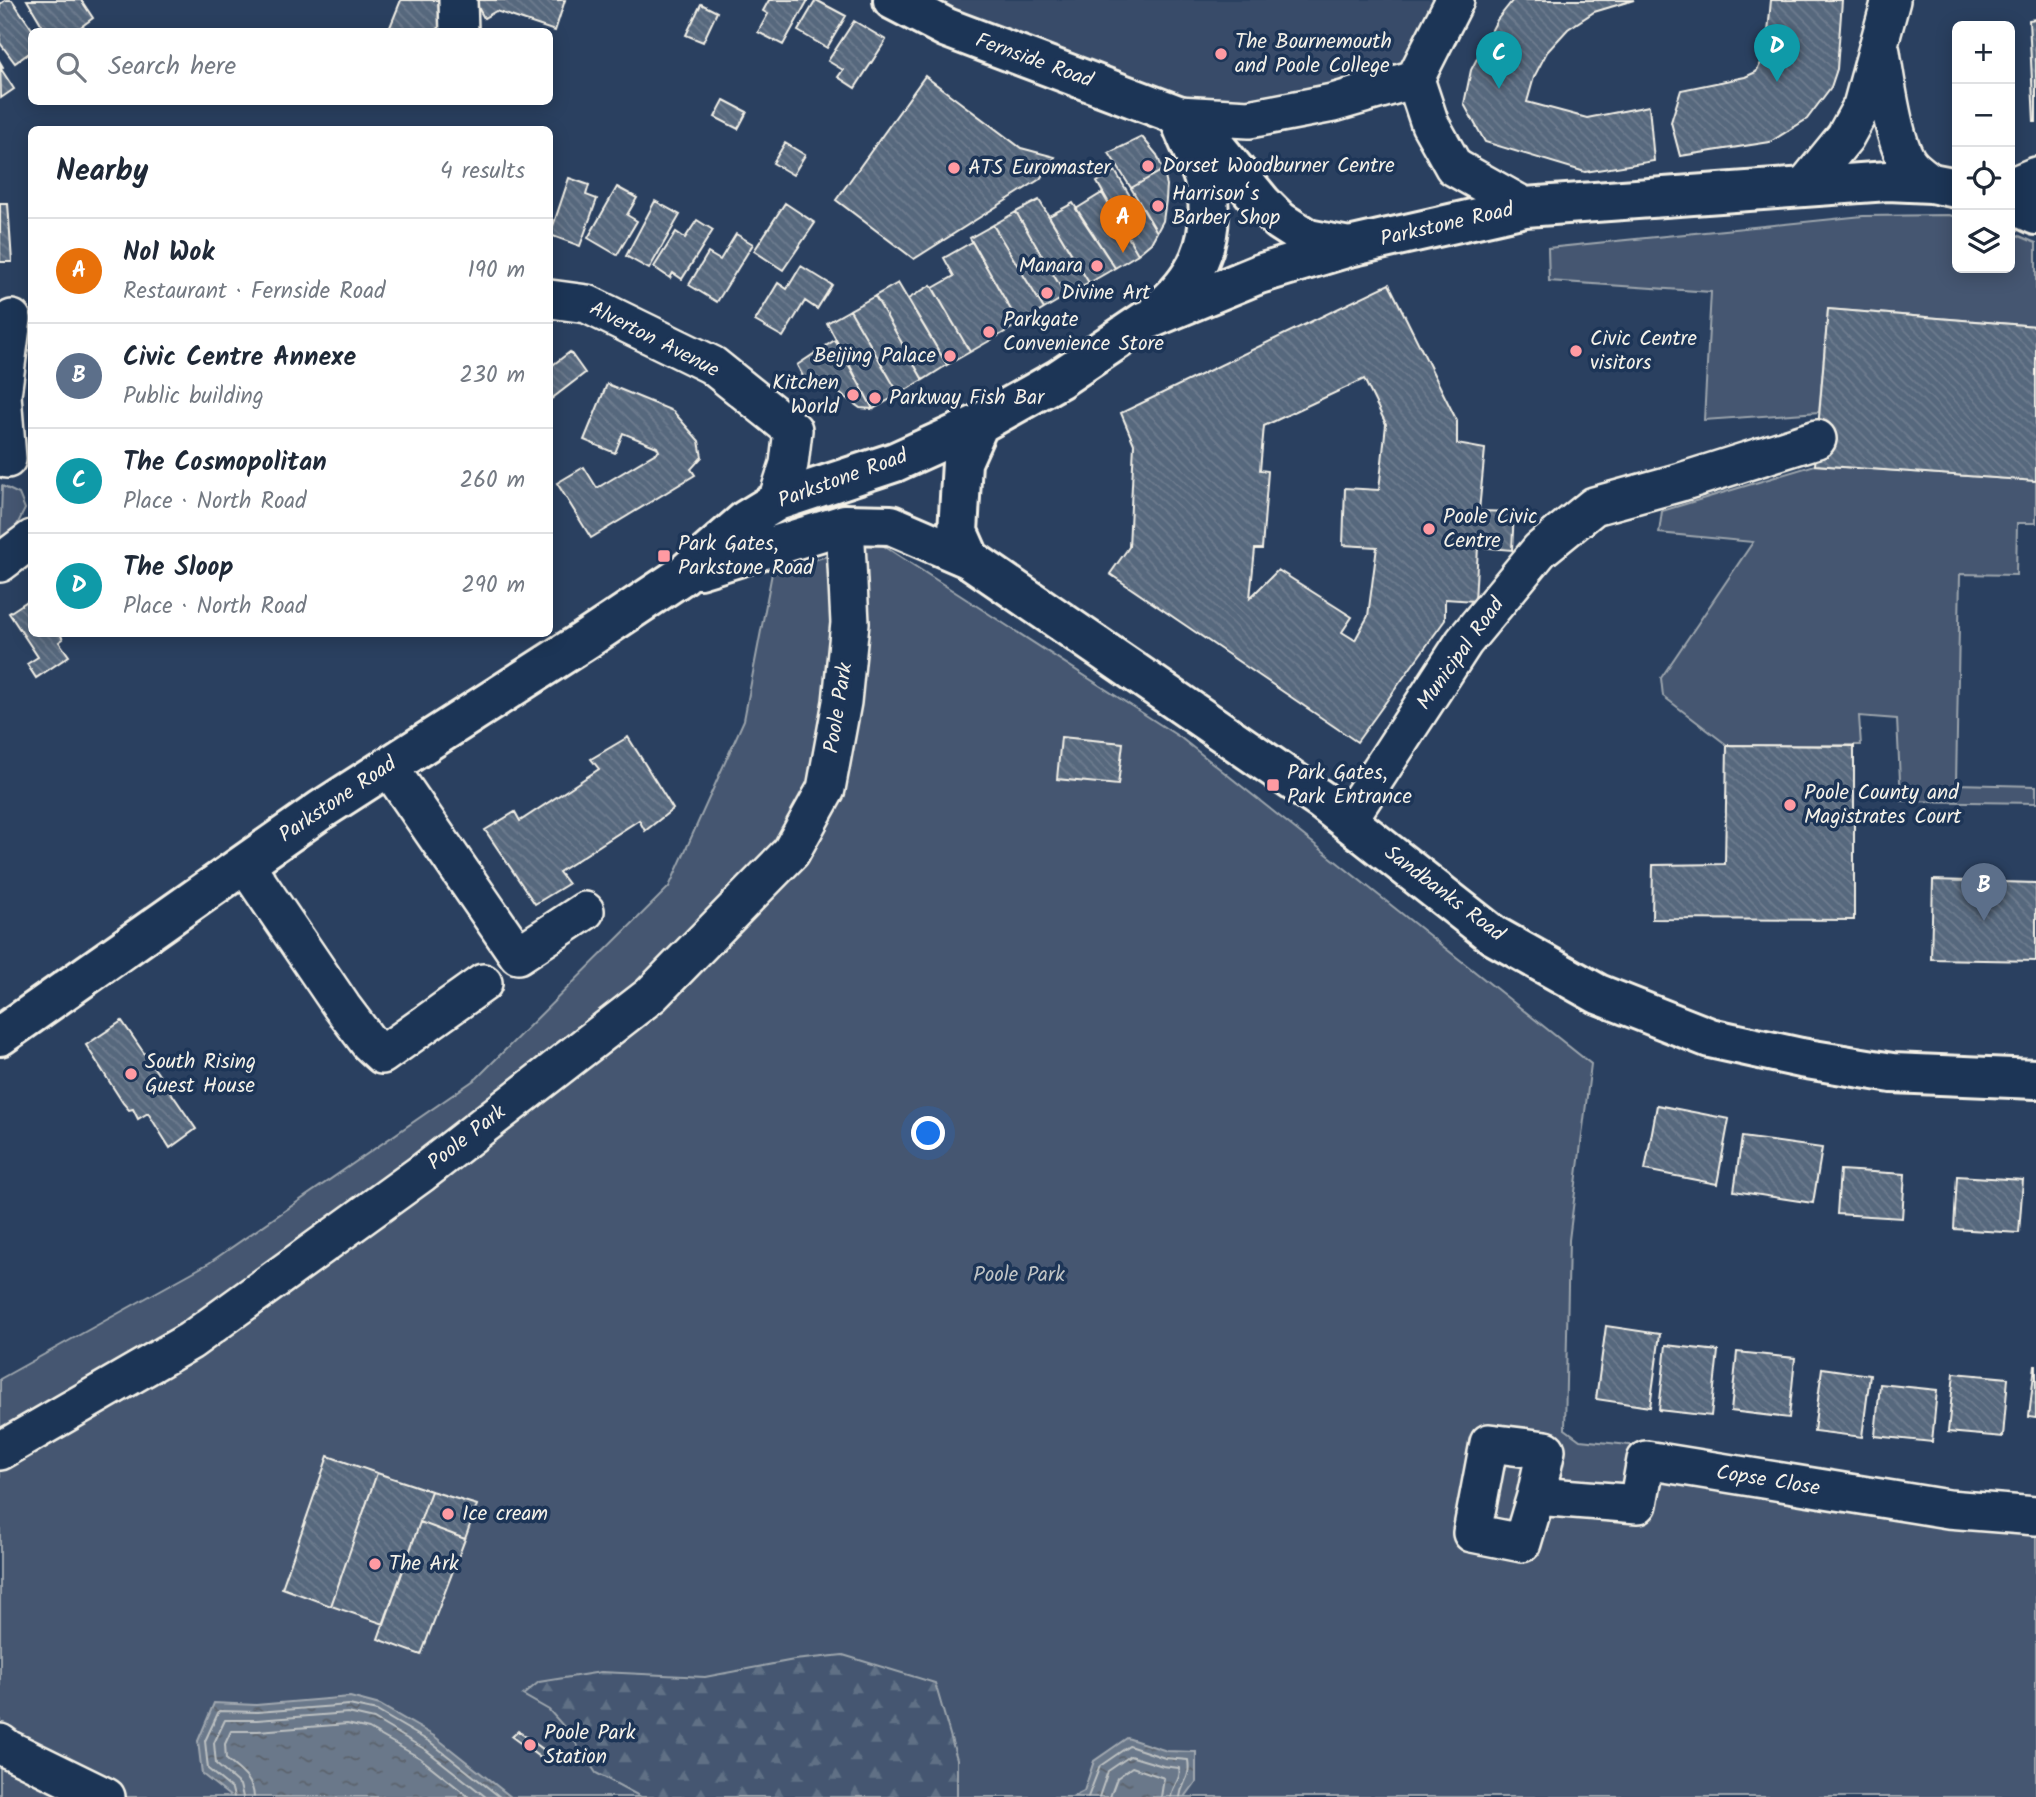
<!DOCTYPE html>
<meta charset="utf-8">
<style>
body{margin:0;font-family:Kalam,sans-serif;background:#f2f2f3;color:#1f2937}
.controls{position:absolute;right:21px;top:21px;display:grid;overflow:hidden;border-radius:10px;box-shadow:0 4px 18px #0003}
.controls button{width:63px;height:63px;display:grid;place-items:center;padding:0;border:0;border-bottom:2px solid #e0e1e3;background:#fff;color:#1f2937;font:35px sans-serif}
.you{position:absolute;left:929px;top:1134px;width:24px;height:24px;margin:-18px;border:5px solid #fff;border-radius:50%;background:#1a73e8;box-shadow:0 0 0 10px #1a73e833}
.badge{display:grid;place-items:center;width:46px;height:46px;border-radius:50%;background:#845c67;color:#fff;font-size:23px;font-weight:700}
.pin{position:absolute;translate:-50% -58px;filter:drop-shadow(0 2px 4px #0008)}
.pin::after{content:'';position:absolute;top:37px;width:24px;height:21px;background:inherit;clip-path:polygon(0 0,100% 0,50% 100%)}
.list{margin:0;padding:0;list-style:none}
h2{display:flex;justify-content:space-between;align-items:center;height:91px;margin:0;padding:0 28px;font-size:30px}
h2 small{font-size:23px;font-weight:400;color:#747a83}
.list li{display:grid;grid-template-columns:46px 1fr auto;gap:21px;align-items:center;box-sizing:border-box;height:105px;padding:0 28px;border-top:2px solid #e0e1e3}
.list b{display:block;font-size:26px;white-space:nowrap}
.list p{margin:0;font-size:23px;white-space:nowrap;color:#747a83}
.list em{font-size:23px;font-style:normal;color:#747a83}
.icon{flex:none;width:38px;height:38px;fill:none;stroke:currentColor;stroke-width:2;stroke-linecap:round;stroke-linejoin:round}
.map{position:relative;flex:none;width:2036px;height:1797px;overflow:hidden}
.search{position:absolute;background:#fff;box-shadow:0 4px 18px #0003;left:28px;top:28px;width:525px;height:77px;display:flex;align-items:center;gap:18px;box-sizing:border-box;padding:0 24px;border-radius:10px;color:#747a83;font-size:26px}
.panel{position:absolute;background:#fff;box-shadow:0 4px 18px #0003;left:28px;top:126px;width:525px;height:511px;border-radius:10px}
.map>svg:first-child{display:block}
</style>
<div class="map">
<svg width="2036" height="1797" viewBox="0 0 2036 1797">
<defs>
<pattern id="forest-firs" width="22" height="20" patternUnits="userSpaceOnUse" patternTransform="scale(1.75)"><rect width="22" height="20" fill="#445771"/><path d="M5 1l3.5 6h-7zM16 11l3.5 6h-7z" fill="#607085"/></pattern>
<pattern id="water-ripples" width="26" height="14" patternUnits="userSpaceOnUse" patternTransform="scale(1.75)"><rect width="26" height="14" fill="#6a788a"/><path d="M2 4q2-2 4 0t4 0M15 11q2-2 4 0t4 0" fill="none" stroke="#5b626b"/></pattern>
<pattern id="building-back-hatch" width="6" height="6" patternUnits="userSpaceOnUse" patternTransform="scale(1.75)"><rect width="6" height="6" fill="#56677d"/><path d="M-1 5l2 2M0 0l6 6M5-1l2 2" fill="none" stroke="#6f7d8f"/></pattern>
</defs>
<rect width="100%" height="100%" fill="#2a4060"/>
<filter id="ink" filterUnits="userSpaceOnUse"><feTurbulence type="fractalNoise" baseFrequency=".0143" numOctaves="2"/><feDisplacementMap in="SourceGraphic" scale="14" xChannelSelector="R" yChannelSelector="G"/><feConvolveMatrix kernelMatrix="1 2 1 2 8 2 1 2 1" color-interpolation-filters="sRGB"/></filter>
<g filter="url(#ink)">
<!-- built -->
<path fill="#374c69" d="M912 0H1455L1415 79 1178 115Z"/>
<!-- green -->
<path fill="#445771" stroke="#9ca4ac" stroke-width="2" d="M1949 215 1957 217V268H2010V232L2036 243V326L1828 309 1819 412 1704 420 1711 292 1549 281 1548 248 1863 216Z
M1815 465 2036 481V523H2017L2016 575 1960 574 1956 784 2036 786V803L1901 801 1897 719 1859 716 1861 745H1727L1663 696 1661 678 1753 542 1659 533 1662 511Z
M2 486 19 494 25 509 14 531 0 545Z
M876 541 1181 738 1591 1064 1569 1240 1565 1429 1580 1440 1649 1447 2036 1516V1797H0V1379L209 1263 477 1078 669 887 744 720 772 573Z"/>
<!-- forest -->
<path fill="url(#forest-firs)" stroke="#9ca4ac" stroke-width="2" d="M843 1655 935 1683 957 1759V1797H641L596 1773 567 1730 549 1710 523 1695 539 1682 601 1672 705 1677 794 1660Z"/>
<!-- water -->
<path fill="url(#water-ripples)" stroke="#a1a8b0" stroke-width="2" d="M350 1697 380 1705 434 1736 511 1797H231L202 1774 198 1741 214 1703 256 1705Z
M1127 1738 1167 1751 1196 1752V1782L1185 1797H1072L1084 1791 1094 1761Z"/>
<g fill="none" stroke-linecap="round" stroke-linejoin="round">
<!-- shore -->
<path stroke="#bdc1c2" stroke-width="2" d="M234 1797 232 1789 208 1769 205 1741 219 1711 257 1712 349 1705 377 1711 430 1742 500 1797
M243 1797 240 1785 216 1764 214 1743 225 1720H257L348 1713 374 1719 426 1750 486 1797
M254 1797C253 1778 239 1771 226 1759L225 1744 231 1731H258L347 1724 369 1729 420 1758 469 1797
M1088 1797 1100 1766 1129 1746 1165 1758 1188 1760C1191 1780 1182 1781 1180 1797
M1099 1797 1108 1771 1130 1756 1163 1766 1179 1768C1182 1779 1172 1786 1171 1797
M1110 1797 1117 1778 1132 1767 1164 1778 1161 1797"/>
</g>
<!-- building -->
<path fill="url(#building-back-hatch)" stroke="#f4f1e8" stroke-width="2" fill-rule="evenodd" d="M6 0H12L34 32H32V51L15 63 0 43V4Z
M27 0H81L93 18 74 32H46Z
M401 0H450L437 32H388Z
M474 0H565L555 31 496 11 484 18Z
M769 0H808L783 45 758 32 768 14 763 11Z
M816 0 846 16 827 48 798 31Z
M1513 0H1634L1594 12 1568 29 1547 52 1534 77 1527 102 1587 118 1649 106 1654 161 1585 172 1485 142 1464 104 1471 70 1497 20Z
M1771 0H1842L1837 69 1831 87 1807 119 1770 142 1680 156 1671 122 1681 90 1745 77 1756 72 1766 54Z
M701 4 717 12 703 42 686 35Z
M2036 19V122H2034L2029 20Z
M854 21 886 40 855 88 838 77 843 70 828 61Z
M0 62 3 67 1 69 14 89 1 98Z
M925 76 1021 148 1055 157 1040 179 914 259 836 200Z
M724 100 747 112 738 129 715 117Z
M1142 137 1157 155 1163 170 1131 188 1109 153Z
M785 143 805 155 793 175 773 163Z
M1163 170 1167 185 1166 200 1163 221 1157 232 1131 188Z
M1115 171 1133 201 1136 198 1157 232 1151 243 1138 254 1097 182Z
M569 178 589 185 586 195 597 199 580 246 550 235Z
M617 187 637 198 627 215 637 221 617 255 588 238Z
M1102 193 1138 254 1115 268 1076 209Z
M1039 200 1089 283 1066 296 1016 212Z
M655 201 680 215 649 269 626 256Z
M0 203H8L12 262H0Z
M785 203 815 223 783 270 754 251Z
M1073 203 1115 268 1089 283 1049 216Z
M1016 212 1066 296 1044 309 993 225Z
M697 220 713 230 682 279 673 273 670 278 654 267 676 232 685 238Z
M993 225 1044 309 1019 324 970 238Z
M736 234 753 244 717 302 689 285 708 253 720 260Z
M972 242 1019 324 970 352 933 288 954 276 944 258Z
M801 266 832 285 817 309 805 301 783 337 755 321 778 283 787 289Z
M898 283 947 365 923 380 875 296Z
M1389 284 1457 421V444L1485 449 1479 511 1514 512 1512 550 1478 547 1475 601 1445 599V620L1357 742 1110 574 1129 547 1134 444 1121 413ZM1364 379 1386 424 1379 490 1345 488 1343 545 1377 547 1368 616 1355 640 1342 632 1352 617 1278 570 1250 598 1255 549H1262L1268 471 1260 470 1264 426Z
M931 285 970 352 947 365 908 299Z
M875 296 923 380 899 394 850 310Z
M1828 309 2036 326V481L1815 465Z
M850 310 899 394 873 409 827 323Z
M835 340 873 409 860 408 825 383 807 384 797 365Z
M570 352 585 373 550 400V367Z
M607 384 673 411 699 441 702 457 691 469 695 475 591 538 557 483 584 467 597 488 659 451 657 447 623 433 615 453 584 440Z
M32 598V634H60L63 639 59 642 69 656 36 678 27 664 38 657 9 613Z
M628 737 673 809 645 831 639 820 559 872 568 884 535 904 485 830 515 812 520 821 599 769 591 759Z
M1061 737 1123 743 1118 785 1057 779Z
M1727 745 1854 746V920L1652 919 1653 865 1725 864Z
M1933 880 2036 883V961L1931 959Z
M122 1021 196 1129 170 1148 148 1113 138 1119 133 1109 129 1110 123 1103 86 1045Z
M1657 1105 1729 1119 1717 1184 1645 1170Z
M1742 1137 1822 1148 1813 1203 1734 1191Z
M1840 1170 1905 1174 1902 1218 1837 1214Z
M1957 1176 2023 1180 2019 1233 1954 1229Z
M1606 1326 1660 1334 1650 1407 1596 1399Z
M1666 1345 1718 1351 1711 1416 1659 1410Z
M1737 1352 1795 1358 1789 1418 1731 1411Z
M2035 1365H2036V1418L2029 1417Z
M1822 1368 1870 1375 1862 1437 1814 1431Z
M1954 1373 2008 1378 2003 1437 1948 1432Z
M1880 1384 1937 1390 1932 1442 1875 1436Z
M328 1456 377 1473 331 1606 282 1588Z
M377 1473 431 1491 384 1624 331 1606Z
M431 1491 477 1505 465 1539 420 1522Z
M420 1522 465 1539 421 1655 378 1639Z
M518 1731 547 1752 542 1759 512 1737Z"/>
<g fill="none" stroke-linecap="round" stroke-linejoin="round">
<!-- minor casing -->
<g stroke="#f4f1e8" stroke-width="42">
<path id="minor" d="M458 0 459 32
M1455 0 1415 79 1430 124 1454 167 1525 207
M1881 52C1885 78 1894 146 1910 165 1916 172 1924 177 1931 183
M1178 115 1249 119 1333 103 1415 79
M1805 186 1845 137 1862 106 1891 0
M2010 187 2036 176
M550 299 587 304 712 365 793 430 789 464 777 501
M7 459 2 395 12 319
M0 563 32 539
M388 766 518 955 585 911
M1348 820 1464 642 1540 550 1594 506 1681 482 1817 439
M245 864 342 1007 369 1043 382 1055 483 983
M1489 1443 1546 1450 1536 1496 1522 1543 1472 1533Z
M0 1451 190 1341 422 1173 651 995 791 852 826 789 842 702 850 623 845 524
M1536 1496 1638 1504 1646 1460 1948 1509 2036 1516
M0 1743 8 1749 106 1797"/>
</g>
<!-- major casing -->
<g stroke="#f4f1e8" stroke-width="44">
<path id="major" d="M699 569 845 524 891 525 970 559
M0 1036 321 810 587 639 683 575 746 520 777 501 895 462 979 424"/>
</g>
<!-- highway casing -->
<g stroke="#f4f1e8" stroke-width="44">
<path id="highway" d="M893 0 947 28 1178 115 1211 141 1262 203 1280 221 1308 239 1349 247
M1957 188 1931 183 1888 181 1525 207 1349 247 1259 274 1145 321 1059 379 979 424 962 462 958 532 970 559 1321 800 1493 935 1598 994 1710 1038 1801 1058 1892 1073 2036 1079
M2010 203 2036 215
M1158 311C1196 280 1215 242 1207 192 1203 169 1188 142 1180 120"/>
</g>
<!-- minor -->
<use href="#minor" stroke="#1d3557" stroke-width="37"/>
<!-- major -->
<use href="#major" stroke="#1d3557" stroke-width="38"/>
<!-- highway -->
<use href="#highway" stroke="#1d3557" stroke-width="38"/>
</g>
</g>
<!-- markers -->
<g fill="#ff9aa2" stroke="#1d3557" stroke-width="2.5">
<circle cx="1221" cy="54" r="7"/>
<circle cx="1148" cy="166" r="7"/>
<circle cx="954" cy="168" r="7"/>
<circle cx="1158" cy="206" r="7"/>
<circle cx="1097" cy="266" r="7"/>
<circle cx="1047" cy="293" r="7"/>
<circle cx="989" cy="332" r="7"/>
<circle cx="1576" cy="351" r="7"/>
<circle cx="950" cy="356" r="7"/>
<circle cx="853" cy="395" r="7"/>
<circle cx="875" cy="398" r="7"/>
<circle cx="1429" cy="529" r="7"/>
<rect x="657" y="549" width="14" height="14" rx="3.5"/>
<rect x="1266" y="778" width="14" height="14" rx="3.5"/>
<circle cx="1790" cy="805" r="7"/>
<circle cx="131" cy="1074" r="7"/>
<circle cx="448" cy="1514" r="7"/>
<circle cx="375" cy="1564" r="7"/>
<circle cx="530" cy="1745" r="7"/>
</g>
<g text-anchor="middle" dominant-baseline="central" stroke-width="7" stroke-linejoin="round" paint-order="stroke">
<!-- poi labels -->
<g font-size="21" fill="#f4f1e8" stroke="#1d3557" text-anchor="start">
<text x="1235" y="42">The Bournemouth<tspan x="1235" dy="24">and Poole College</tspan></text>
<text x="1162" y="166">Dorset Woodburner Centre</text>
<text x="968" y="168">ATS Euromaster</text>
<text x="1172" y="194">Harrison‘s<tspan x="1172" dy="24">Barber Shop</tspan></text>
<text x="1083" y="266" text-anchor="end">Manara</text>
<text x="1061" y="293">Divine Art</text>
<text x="1003" y="320">Parkgate<tspan x="1003" dy="24">Convenience Store</tspan></text>
<text x="1590" y="339">Civic Centre<tspan x="1590" dy="24">visitors</tspan></text>
<text x="936" y="356" text-anchor="end">Beijing Palace</text>
<text x="839" y="383" text-anchor="end">Kitchen<tspan x="839" dy="24">World</tspan></text>
<text x="889" y="398">Parkway Fish Bar</text>
<text x="1443" y="517">Poole Civic<tspan x="1443" dy="24">Centre</tspan></text>
<text x="678" y="544">Park Gates,<tspan x="678" dy="24">Parkstone Road</tspan></text>
<text x="1287" y="773">Park Gates,<tspan x="1287" dy="24">Park Entrance</tspan></text>
<text x="1804" y="793">Poole County and<tspan x="1804" dy="24">Magistrates Court</tspan></text>
<text x="145" y="1062">South Rising<tspan x="145" dy="24">Guest House</tspan></text>
<text x="462" y="1514">Ice cream</text>
<text x="389" y="1564">The Ark</text>
<text x="544" y="1733">Poole Park<tspan x="544" dy="24">Station</tspan></text>
</g>
<!-- street labels -->
<g font-size="21" fill="#f4f1e8" stroke="#1d3557">
<text transform="translate(1034 61) rotate(20)">Fernside Road</text>
<text transform="translate(1447 225) rotate(-13)">Parkstone Road</text>
<text transform="translate(654 340) rotate(27)">Alverton Avenue</text>
<text transform="translate(843 479) rotate(-20)">Parkstone Road</text>
<text transform="translate(1461 654) rotate(-54)">Municipal Road</text>
<text transform="translate(839 708) rotate(-81)">Poole Park</text>
<text transform="translate(338 800) rotate(-34)">Parkstone Road</text>
<text transform="translate(1444 894) rotate(37)">Sandbanks Road</text>
<text transform="translate(467 1138) rotate(-38)">Poole Park</text>
<text transform="translate(1768 1481) rotate(9)">Copse Close</text>
</g>
<!-- park labels -->
<g font-size="21" fill="#bfc3c4" stroke="#1d3557">
<text x="1019" y="1275">Poole Park</text>
</g>
</g>
</svg>
<div class="controls">
<button>+</button>
<button>−</button>
<button><svg class="icon" aria-label="locate" viewBox="0 0 24 24"><circle cx="12" cy="12" r="6"/><path d="M12 2v4M12 18v4M2 12h4M18 12h4"/></svg></button>
<button><svg class="icon" aria-label="layers" viewBox="0 0 24 24"><path d="M12 4l9 5-9 5-9-5zM3 14l9 5 9-5"/></svg></button>
</div>
<div class="you"></div>
<div class="pin badge" style="left:1123px;top:253px;background:#e8710a">A</div>
<div class="pin badge" style="left:1984px;top:921px;background:#5c6f8a">B</div>
<div class="pin badge" style="left:1499px;top:89px;background:#0f9aa8">C</div>
<div class="pin badge" style="left:1777px;top:82px;background:#0f9aa8">D</div>
<div class="search"><svg class="icon" aria-label="search" viewBox="0 0 24 24"><circle cx="10" cy="10" r="6"/><path d="M15 15l6 6"/></svg>Search here</div>
<section class="panel">
<h2>Nearby<small>4 results</small></h2>
<ul class="list">
<li><span class="badge" style="background:#e8710a">A</span><div><b>No1 Wok</b><p>Restaurant · Fernside Road</p></div><em>190 m</em></li>
<li><span class="badge" style="background:#5c6f8a">B</span><div><b>Civic Centre Annexe</b><p>Public building</p></div><em>230 m</em></li>
<li><span class="badge" style="background:#0f9aa8">C</span><div><b>The Cosmopolitan</b><p>Place · North Road</p></div><em>260 m</em></li>
<li><span class="badge" style="background:#0f9aa8">D</span><div><b>The Sloop</b><p>Place · North Road</p></div><em>290 m</em></li>
</ul>
</section>
</div>
